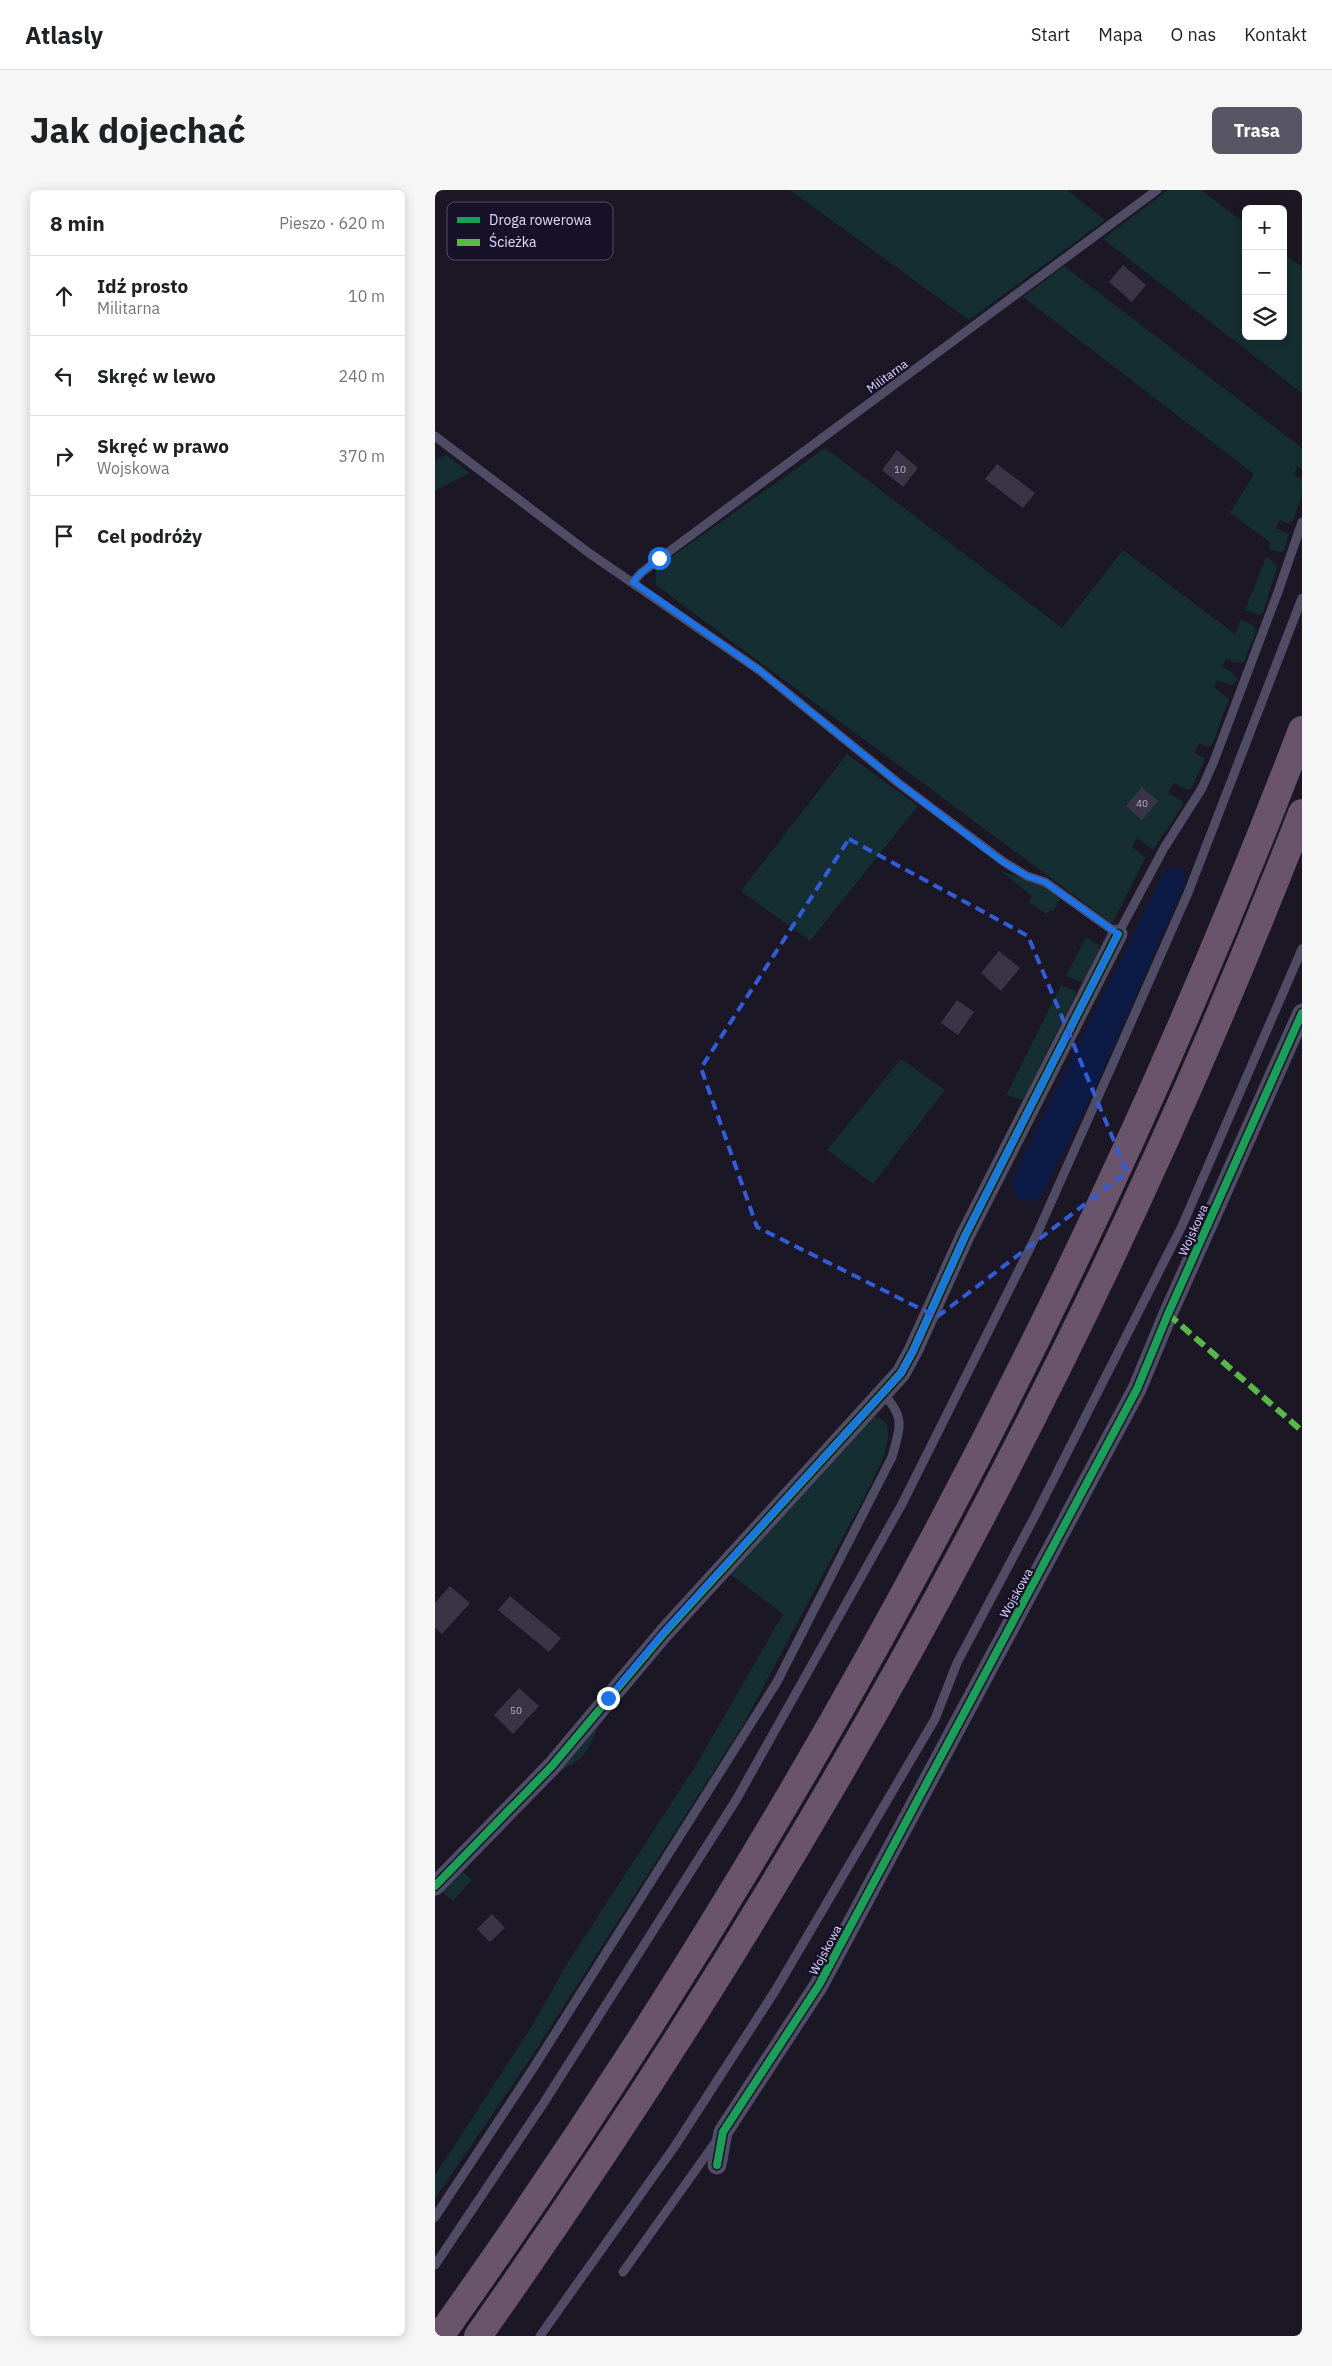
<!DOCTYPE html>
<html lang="pl">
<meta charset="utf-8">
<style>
body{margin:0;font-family:"IBM Plex Sans",sans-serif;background:#f6f6f6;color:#202124}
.controls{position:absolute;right:15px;top:15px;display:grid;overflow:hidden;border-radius:8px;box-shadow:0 2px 12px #0003}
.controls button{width:45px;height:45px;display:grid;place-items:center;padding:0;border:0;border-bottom:1px solid #e0e0e0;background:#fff;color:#202124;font:25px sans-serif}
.stop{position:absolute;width:15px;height:15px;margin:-11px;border:4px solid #1a73e8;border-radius:50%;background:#fff}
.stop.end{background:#1a73e8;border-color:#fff;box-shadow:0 1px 5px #0008}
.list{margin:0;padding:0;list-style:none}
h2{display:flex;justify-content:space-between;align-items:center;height:65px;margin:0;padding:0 20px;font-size:21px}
h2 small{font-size:16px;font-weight:400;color:#757577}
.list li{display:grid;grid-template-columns:32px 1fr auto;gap:15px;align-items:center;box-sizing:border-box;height:80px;padding:0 20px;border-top:1px solid #e0e0e0}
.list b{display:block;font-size:19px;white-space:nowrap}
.list p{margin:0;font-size:16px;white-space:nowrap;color:#757577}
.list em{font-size:16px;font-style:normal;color:#757577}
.icon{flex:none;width:28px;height:28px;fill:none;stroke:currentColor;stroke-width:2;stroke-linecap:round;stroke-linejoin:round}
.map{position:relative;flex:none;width:867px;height:2146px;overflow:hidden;border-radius:8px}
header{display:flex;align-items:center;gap:30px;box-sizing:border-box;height:70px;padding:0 25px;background:#fff;border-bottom:1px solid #e0e0e0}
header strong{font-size:24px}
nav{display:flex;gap:28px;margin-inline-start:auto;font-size:18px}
.intro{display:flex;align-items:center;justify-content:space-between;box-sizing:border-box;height:120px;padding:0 30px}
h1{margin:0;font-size:35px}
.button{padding:12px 22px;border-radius:8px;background:#585664;color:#fff;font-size:18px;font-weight:700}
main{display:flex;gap:30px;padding:0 30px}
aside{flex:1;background:#fff;border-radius:8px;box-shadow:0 2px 12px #0003}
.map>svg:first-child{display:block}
</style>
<header>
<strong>Atlasly</strong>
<nav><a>Start</a><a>Mapa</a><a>O nas</a><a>Kontakt</a></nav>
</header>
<div class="intro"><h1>Jak dojechać</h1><a class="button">Trasa</a></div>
<main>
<aside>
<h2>8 min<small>Pieszo · 620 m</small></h2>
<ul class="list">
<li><svg class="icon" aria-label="ahead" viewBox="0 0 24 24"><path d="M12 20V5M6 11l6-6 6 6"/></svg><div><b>Idź prosto</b><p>Militarna</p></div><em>10 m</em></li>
<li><svg class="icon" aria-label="left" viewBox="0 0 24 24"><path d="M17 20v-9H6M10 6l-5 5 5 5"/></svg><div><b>Skręć w lewo</b></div><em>240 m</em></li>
<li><svg class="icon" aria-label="right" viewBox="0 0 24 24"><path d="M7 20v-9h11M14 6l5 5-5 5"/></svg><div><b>Skręć w prawo</b><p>Wojskowa</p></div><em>370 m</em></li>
<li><svg class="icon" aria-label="arrive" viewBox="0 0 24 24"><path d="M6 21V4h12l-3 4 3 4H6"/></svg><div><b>Cel podróży</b></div></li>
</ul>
</aside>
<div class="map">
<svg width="867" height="2146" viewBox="0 0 867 2146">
<rect width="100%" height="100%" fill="#1b1724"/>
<!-- green -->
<path fill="#152e32" d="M355 0H632L670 30 534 130Z
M733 0H766L811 34V146H848V63L867 77V203L668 49Z
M629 76 867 258V279L862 276 859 285 867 289V304L858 331 853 333 844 330 841 338 854 344 848 363 834 359 836 353 795 323 819 284 588 107Z
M390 258 627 438 688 360 800 444 806 429 819 436 821 441 809 472 801 473 791 468 787 477 797 482 802 488 801 492 796 495 782 490 779 497 794 509 777 555 773 557 764 553 760 563 769 568V572L756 599 752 600 739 593 733 603 746 610 748 615 718 660 702 648 697 657 710 667V669L678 732H675L221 395V378Z
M11 265 35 283 0 301V270Z
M831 367 841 373 842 378 828 423 824 425 810 420Z
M412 564 483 616 375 751 306 701Z
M566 681 605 694 625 709 618 721 615 720 611 724 593 712 597 706Z
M651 747 664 755V760L648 792 631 786Z
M626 795 640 801 641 804 588 910 571 905Z
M466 869 510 900 438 994 392 960Z
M436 1227C473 1227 440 1284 432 1302L308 1535 95 1869 0 2009V1985L97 1836 130 1777 261 1575 348 1424 292 1382Z
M164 1531C152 1571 146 1569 111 1589Z
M25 1679 37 1690 18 1711 5 1700Z"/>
<!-- water -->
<path fill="#0c1b46" d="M735 678H742L748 681 751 690 663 892 606 1007C596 1012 592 1013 582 1008L578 999V987L728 684Z"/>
<!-- building -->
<path fill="#3a3546" d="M688 75 711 95 697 112 674 92Z
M462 260 483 278 468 297 447 280Z
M562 274 600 303 588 318 550 289Z
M707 597 723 611 707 630 691 616Z
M564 761 585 778 566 801 546 783Z
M522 810 539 822 523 845 506 833Z
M15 1396 35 1413 7 1444 0 1438V1413Z
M75 1406 126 1448 114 1462 63 1420Z
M84 1498 104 1516 78 1544 59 1525Z
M57 1724 70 1738 55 1752 42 1739Z"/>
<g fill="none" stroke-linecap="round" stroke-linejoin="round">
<!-- service -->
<path stroke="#504c65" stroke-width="9" d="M0 246 154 363 324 480 466 595 569 672 592 686 610 692 683 744 729 658 767 598 779 571 843 402 867 332
M198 392 206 383 224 369 722 0
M0 2027 99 1877 342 1492 457 1267C465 1238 471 1227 448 1204
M0 2075 108 1914 301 1610 467 1314 601 1046 679 871 753 703 867 408
M188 2082 282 1950
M105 2146 240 1956 340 1801 500 1529 522 1473 601 1324 747 1036 867 759"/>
<!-- minor -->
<path stroke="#504c65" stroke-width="19" d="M0 1696 117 1576 229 1443 466 1183 478 1161 530 1046 683 744
M282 1975 288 1942 384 1795 702 1199 733 1124 867 823"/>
<!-- motorway -->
<path stroke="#6a546b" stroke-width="28" d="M5 2146C361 1646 648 1113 867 540
M43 2146C377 1674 657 1163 867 623"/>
<!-- quiet -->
<path stroke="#58b947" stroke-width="6" stroke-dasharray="12 6" stroke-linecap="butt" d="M733 1124 867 1241"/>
<!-- cycleway casing -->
<g stroke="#18112a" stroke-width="11">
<path id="cycleway" d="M0 1696 117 1576 229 1443 466 1183 478 1161 530 1046 683 744
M282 1975 288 1942 384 1795 702 1199 733 1124 867 823"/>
</g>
<!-- cycleway -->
<use href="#cycleway" stroke="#1a9f57" stroke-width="8"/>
</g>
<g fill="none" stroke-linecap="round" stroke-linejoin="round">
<!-- route -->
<path stroke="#1a73e8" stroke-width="6" d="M173 1508 228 1443 466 1183 478 1161 530 1046 683 744 610 692 592 686 568 672 466 595 324 480 198 392 206 383 224 368"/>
</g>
<!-- marked area -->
<path fill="none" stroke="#315cdc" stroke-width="4" stroke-dasharray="10 6" stroke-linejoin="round" d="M414 649 593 746 692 982 502 1127 322 1037 266 878Z"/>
<g text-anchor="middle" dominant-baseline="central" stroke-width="5" stroke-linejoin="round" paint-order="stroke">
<!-- number labels -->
<g font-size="10" fill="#b8b1d1">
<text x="465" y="279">10</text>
<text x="707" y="613">40</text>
<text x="81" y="1520">50</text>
</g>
<!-- street labels -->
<g font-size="12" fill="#e2daff" stroke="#18112a">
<text transform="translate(452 186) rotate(-36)">Militarna</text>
<text transform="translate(758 1040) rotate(-66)">Wojskowa</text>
<text transform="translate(581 1403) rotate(-61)">Wojskowa</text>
<text transform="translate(390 1760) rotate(-62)">Wojskowa</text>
</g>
</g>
<!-- legend -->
<rect x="12" y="12" width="166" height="58" rx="8" fill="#18112a" stroke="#554d6a" stroke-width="1"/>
<rect x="22" y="27" width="23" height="6" fill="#1a9f57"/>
<rect x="22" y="49" width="23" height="7" fill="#58b947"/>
<g font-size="14" fill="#e2daff">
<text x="54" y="35">Droga rowerowa</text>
<text x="54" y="57">Ścieżka</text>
</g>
</svg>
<div class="controls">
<button>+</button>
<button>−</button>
<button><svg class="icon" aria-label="layers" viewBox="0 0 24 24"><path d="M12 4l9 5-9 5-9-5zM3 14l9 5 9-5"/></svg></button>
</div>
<div class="stop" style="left:224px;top:368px"></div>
<div class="stop end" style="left:173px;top:1508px"></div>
</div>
</main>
